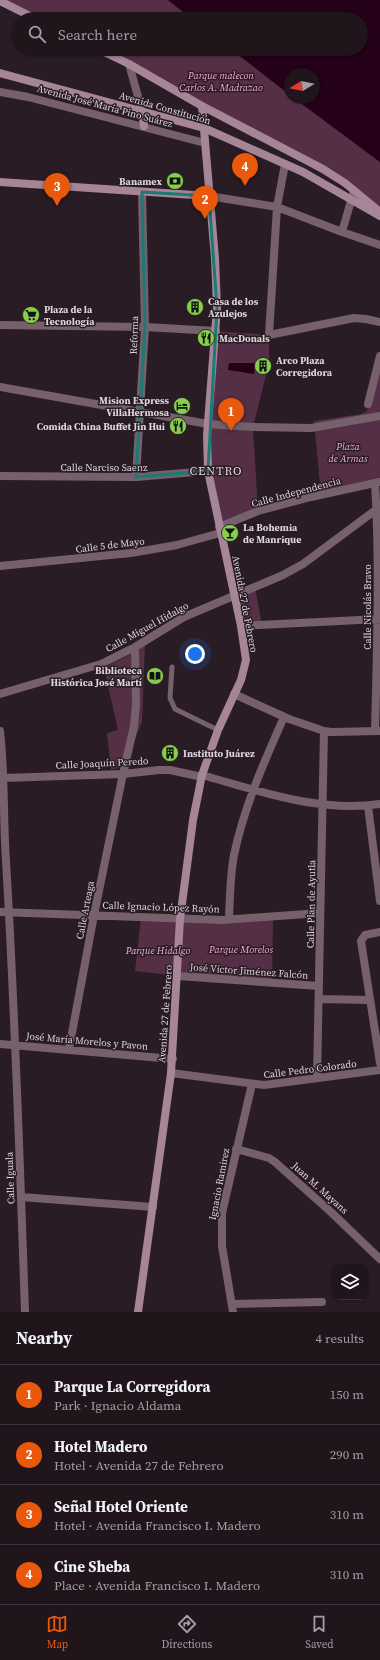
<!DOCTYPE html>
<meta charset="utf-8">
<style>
body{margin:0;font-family:"Source Serif 4",serif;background:#271e24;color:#f1f3f6}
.controls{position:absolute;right:12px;bottom:12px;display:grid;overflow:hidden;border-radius:8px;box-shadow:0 1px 3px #0004}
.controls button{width:36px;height:36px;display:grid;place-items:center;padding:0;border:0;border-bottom:1px solid #3c343a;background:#1f151b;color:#f1f3f6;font:20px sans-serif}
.compass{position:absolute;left:284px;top:68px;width:36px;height:36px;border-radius:50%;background:#1f151b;box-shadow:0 1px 3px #0004;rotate:260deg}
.you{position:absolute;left:195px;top:654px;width:14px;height:14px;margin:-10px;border:3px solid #fff;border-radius:50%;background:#1a73e8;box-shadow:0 0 0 6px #1a73e833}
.badge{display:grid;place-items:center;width:26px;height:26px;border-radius:50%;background:#ea580c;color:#fff;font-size:13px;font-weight:700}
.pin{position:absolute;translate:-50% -33px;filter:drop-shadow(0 1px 2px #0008)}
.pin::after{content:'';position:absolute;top:21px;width:14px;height:12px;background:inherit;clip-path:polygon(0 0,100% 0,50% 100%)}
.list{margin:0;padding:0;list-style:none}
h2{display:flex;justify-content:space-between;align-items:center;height:52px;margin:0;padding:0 16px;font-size:17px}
h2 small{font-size:13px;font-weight:400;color:#a19fa3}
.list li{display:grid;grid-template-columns:26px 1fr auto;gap:12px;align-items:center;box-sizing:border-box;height:60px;padding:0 16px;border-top:1px solid #3c343a}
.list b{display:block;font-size:15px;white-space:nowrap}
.list p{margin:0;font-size:13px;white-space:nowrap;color:#a19fa3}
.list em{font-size:13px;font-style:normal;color:#a19fa3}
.icon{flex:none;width:22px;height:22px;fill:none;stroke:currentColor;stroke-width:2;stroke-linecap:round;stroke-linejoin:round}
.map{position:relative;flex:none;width:380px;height:1312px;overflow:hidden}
.search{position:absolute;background:#1f151b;box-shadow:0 1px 3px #0004;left:12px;right:12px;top:12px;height:44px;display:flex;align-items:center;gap:10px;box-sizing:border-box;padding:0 14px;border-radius:22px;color:#a19fa3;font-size:15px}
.sheet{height:292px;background:#1f151b}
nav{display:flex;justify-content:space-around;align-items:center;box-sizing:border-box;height:56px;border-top:1px solid #3c343a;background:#1f151b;font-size:11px;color:#a19fa3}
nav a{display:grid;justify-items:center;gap:2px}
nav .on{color:#ea580c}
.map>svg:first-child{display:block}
</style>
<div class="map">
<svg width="380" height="1312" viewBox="0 0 380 1312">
<rect width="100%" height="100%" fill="#291c24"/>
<!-- green -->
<path fill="#542f45" d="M0 0H168L192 19H36Z
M98 49H231L290 95V98H294L380 162V209L239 124Z
M216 331 269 335V363L253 427 258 511 219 527 208 471Z
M380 356V482L321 495 314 421 361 414 367 411 368 404Z
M255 587 262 625 241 626 234 595Z
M145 645 142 722 124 766 111 770 107 733 118 730 104 668 133 653Z
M141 917H273L272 983 178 976 135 971Z"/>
<!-- water -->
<path fill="#240119" d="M168 0H380V162L294 98H314V74H290V95L231 49H361V19H192Z
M229 363H255L254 374 228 370Z"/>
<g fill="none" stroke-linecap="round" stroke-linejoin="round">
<!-- lane -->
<path stroke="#76606c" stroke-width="5" d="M172 667 170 698 175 709 218 730"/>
<!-- street -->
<path stroke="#76606c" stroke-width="8" d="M129 64 142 111
M0 92 28 97 205 143
M285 164 277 207 269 335 354 318 366 319 380 322
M209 196 277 207 342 232 380 245
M342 232 353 194
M0 325 145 327 216 331
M0 387 208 424 253 427 311 428 380 416
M368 404 380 356
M0 476 136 477 208 471
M136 477 145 327 142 192
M375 483C380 564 377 650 375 731
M219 527 258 511 311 497 380 482
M0 566 131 553 177 545 220 533
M241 626 380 619
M0 694 101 664 135 647 184 617 283 575 303 564 377 509
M234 694 289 719 324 731 332 732 379 731
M0 731C5 774 3 818 6 861 15 1011 20 1162 25 1312
M202 775C259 791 320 813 380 804
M3 778 123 774 159 770H170L202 777
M368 806 380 901
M0 912 222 920 320 913
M229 919C230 898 230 876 234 855 244 807 264 762 284 717
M380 932 365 935 361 941 380 1063
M178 976 319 986
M319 999 370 1000
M0 1044 173 1059
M69 1049 94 915 123 774 134 726 136 704 135 647
M171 1073 264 1085 380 1070
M317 1078 324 731
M236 1149 269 1158 275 1162 332 1213 380 1259
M21 1197 153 1207
M232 1304 322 1302
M233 1312 222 1246V1213L252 1084"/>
<!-- secondary -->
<path stroke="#a78598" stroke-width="8" d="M0 1 36 19
M98 49 129 64 202 106 323 169 345 183 379 211
M0 73 204 128 303 172 380 216
M142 111 144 126
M0 182 209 196
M138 1312 171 1073 180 919 193 820 202 775 218 730 241 680 246 660 241 626 208 471 207 435 217 308 215 258 202 106"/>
</g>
<!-- marked area -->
<path fill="none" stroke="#197b73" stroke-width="3" stroke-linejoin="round" d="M142 192 209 196 217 308 208 471 136 477 145 327Z"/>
<!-- icons -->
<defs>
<g id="bank-disc" transform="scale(0.9)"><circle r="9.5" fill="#86cf4c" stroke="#291c24"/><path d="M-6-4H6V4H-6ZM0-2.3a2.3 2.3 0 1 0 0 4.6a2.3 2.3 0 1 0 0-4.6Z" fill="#111"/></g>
<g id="building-disc" transform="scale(0.9)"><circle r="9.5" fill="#86cf4c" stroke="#291c24"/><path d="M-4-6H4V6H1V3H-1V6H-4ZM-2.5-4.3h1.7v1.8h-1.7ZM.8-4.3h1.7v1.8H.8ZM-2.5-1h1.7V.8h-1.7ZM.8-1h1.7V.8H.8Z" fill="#111"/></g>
<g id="supermarket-disc" transform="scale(0.9)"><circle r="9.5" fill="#86cf4c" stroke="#291c24"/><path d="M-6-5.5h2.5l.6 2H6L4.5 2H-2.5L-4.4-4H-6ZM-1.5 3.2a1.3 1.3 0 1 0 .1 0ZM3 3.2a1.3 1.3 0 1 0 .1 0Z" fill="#111"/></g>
<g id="restaurant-disc" transform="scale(0.9)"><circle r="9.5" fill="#86cf4c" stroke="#291c24"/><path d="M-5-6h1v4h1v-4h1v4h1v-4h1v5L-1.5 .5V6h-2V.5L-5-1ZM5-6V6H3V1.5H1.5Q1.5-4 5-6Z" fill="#111"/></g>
<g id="hotel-disc" transform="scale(0.9)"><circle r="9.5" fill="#86cf4c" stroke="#291c24"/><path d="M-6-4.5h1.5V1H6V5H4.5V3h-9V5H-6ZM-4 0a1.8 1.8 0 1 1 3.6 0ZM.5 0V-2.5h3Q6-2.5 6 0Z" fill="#111"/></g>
<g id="bar-disc" transform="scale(0.9)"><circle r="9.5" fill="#86cf4c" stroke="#291c24"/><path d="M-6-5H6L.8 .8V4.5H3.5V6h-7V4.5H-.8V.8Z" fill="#111"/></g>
<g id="library-disc" transform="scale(0.9)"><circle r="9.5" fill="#86cf4c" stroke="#291c24"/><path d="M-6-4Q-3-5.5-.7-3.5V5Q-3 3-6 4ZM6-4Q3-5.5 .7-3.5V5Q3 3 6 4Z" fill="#111"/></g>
</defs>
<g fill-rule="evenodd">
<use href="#bank-disc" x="175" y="181"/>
<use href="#building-disc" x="195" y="307"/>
<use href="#supermarket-disc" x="31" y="315"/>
<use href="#restaurant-disc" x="206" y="338"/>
<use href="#building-disc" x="263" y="366"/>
<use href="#hotel-disc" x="182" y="406"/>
<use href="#restaurant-disc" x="178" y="426"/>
<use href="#bar-disc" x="230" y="533"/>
<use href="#library-disc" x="155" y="676"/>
<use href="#building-disc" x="170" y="753"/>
</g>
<g text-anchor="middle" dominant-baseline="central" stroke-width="3" stroke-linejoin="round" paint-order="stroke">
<!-- park labels -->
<g font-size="10" font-style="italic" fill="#f5aad6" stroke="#291c24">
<text x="221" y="75">Parque malecon<tspan x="221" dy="12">Carlos A. Madrazao</tspan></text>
<text x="348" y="446">Plaza<tspan x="348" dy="12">de Armas</tspan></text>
<text x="241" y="949">Parque Morelos</text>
<text x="158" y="950">Parque Hidalgo</text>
</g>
<!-- street labels -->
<g font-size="10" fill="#dfd6db" stroke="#291c24">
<text transform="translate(105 106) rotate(15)">Avenida José María Pino Suárez</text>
<text transform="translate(165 108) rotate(16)">Avenida Constitución</text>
<text transform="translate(134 335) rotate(-88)">Reforma</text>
<text x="104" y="467">Calle Narciso Saenz</text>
<text transform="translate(296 492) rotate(-15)">Calle Independencia</text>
<text transform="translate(110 545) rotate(-7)">Calle 5 de Mayo</text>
<text transform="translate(245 604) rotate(79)">Avenida 27 de Febrero</text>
<text transform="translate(367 607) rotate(-90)">Calle Nicolás Bravo</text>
<text transform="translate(147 627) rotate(-29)">Calle Miguel Hidalgo</text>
<text transform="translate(102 763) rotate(-3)">Calle Joaquín Peredo</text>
<text transform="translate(311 904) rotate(-89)">Calle Plan de Ayutla</text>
<text transform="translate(161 907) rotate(2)">Calle Ignacio López Rayón</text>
<text transform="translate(85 910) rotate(-79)">Calle Arteaga</text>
<text transform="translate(249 971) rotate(4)">José Víctor Jiménez Falcón</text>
<text transform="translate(165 1014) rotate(-86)">Avenida 27 de Febrero</text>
<text transform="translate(87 1041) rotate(5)">José María Morelos y Pavon</text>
<text transform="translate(310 1069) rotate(-7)">Calle Pedro Colorado</text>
<text transform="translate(10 1178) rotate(-92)">Calle Iguala</text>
<text transform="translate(219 1184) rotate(-79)">Ignacio Ramirez</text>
<text transform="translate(320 1188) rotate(42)">Juan M. Mayans</text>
</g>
<!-- poi labels -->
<g font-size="10" font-weight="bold" fill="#dfd6db" stroke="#291c24" text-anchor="start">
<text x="162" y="181" text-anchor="end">Banamex</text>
<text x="208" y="301">Casa de los<tspan x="208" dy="12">Azulejos</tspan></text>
<text x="44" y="309">Plaza de la<tspan x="44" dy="12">Tecnología</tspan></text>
<text x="219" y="338">MacDonals</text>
<text x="276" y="360">Arco Plaza<tspan x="276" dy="12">Corregidora</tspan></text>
<text x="169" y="400" text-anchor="end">Mision Express<tspan x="169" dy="12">VillaHermosa</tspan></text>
<text x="165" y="426" text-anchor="end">Comida China Buffet Jin Hui</text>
<text x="243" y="527">La Bohemia<tspan x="243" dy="12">de Manrique</tspan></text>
<text x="142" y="670" text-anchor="end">Biblioteca<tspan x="142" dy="12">Histórica José Martí</tspan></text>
<text x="183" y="753">Instituto Juárez</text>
</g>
<!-- quarter labels -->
<g font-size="12" letter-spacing="1" fill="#dfd6db" stroke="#291c24">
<text x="216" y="471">CENTRO</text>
</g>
</g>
</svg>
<div class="controls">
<button><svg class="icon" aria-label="layers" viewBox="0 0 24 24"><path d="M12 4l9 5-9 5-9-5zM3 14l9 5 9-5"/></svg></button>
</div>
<svg class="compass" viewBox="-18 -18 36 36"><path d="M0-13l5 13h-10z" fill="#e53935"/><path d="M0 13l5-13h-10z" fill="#a19fa3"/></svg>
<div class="you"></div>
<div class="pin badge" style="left:231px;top:431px">1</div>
<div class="pin badge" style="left:205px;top:219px">2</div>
<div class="pin badge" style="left:57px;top:206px">3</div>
<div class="pin badge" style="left:245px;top:186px">4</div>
<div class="search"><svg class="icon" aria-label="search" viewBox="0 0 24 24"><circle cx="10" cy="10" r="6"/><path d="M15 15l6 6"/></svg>Search here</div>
</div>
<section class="sheet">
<h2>Nearby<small>4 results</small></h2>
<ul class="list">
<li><span class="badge">1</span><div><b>Parque La Corregidora</b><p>Park · Ignacio Aldama</p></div><em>150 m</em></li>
<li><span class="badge">2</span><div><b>Hotel Madero</b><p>Hotel · Avenida 27 de Febrero</p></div><em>290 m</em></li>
<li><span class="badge">3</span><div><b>Señal Hotel Oriente</b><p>Hotel · Avenida Francisco I. Madero</p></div><em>310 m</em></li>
<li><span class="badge">4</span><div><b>Cine Sheba</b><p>Place · Avenida Francisco I. Madero</p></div><em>310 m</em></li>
</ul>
</section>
<nav>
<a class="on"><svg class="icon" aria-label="map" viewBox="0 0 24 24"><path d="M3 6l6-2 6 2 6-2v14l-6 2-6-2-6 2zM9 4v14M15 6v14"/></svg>Map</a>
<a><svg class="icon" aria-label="directions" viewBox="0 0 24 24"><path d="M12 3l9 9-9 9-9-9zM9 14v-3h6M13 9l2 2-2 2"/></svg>Directions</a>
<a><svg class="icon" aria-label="saved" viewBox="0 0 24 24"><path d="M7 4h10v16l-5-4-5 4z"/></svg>Saved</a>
</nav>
